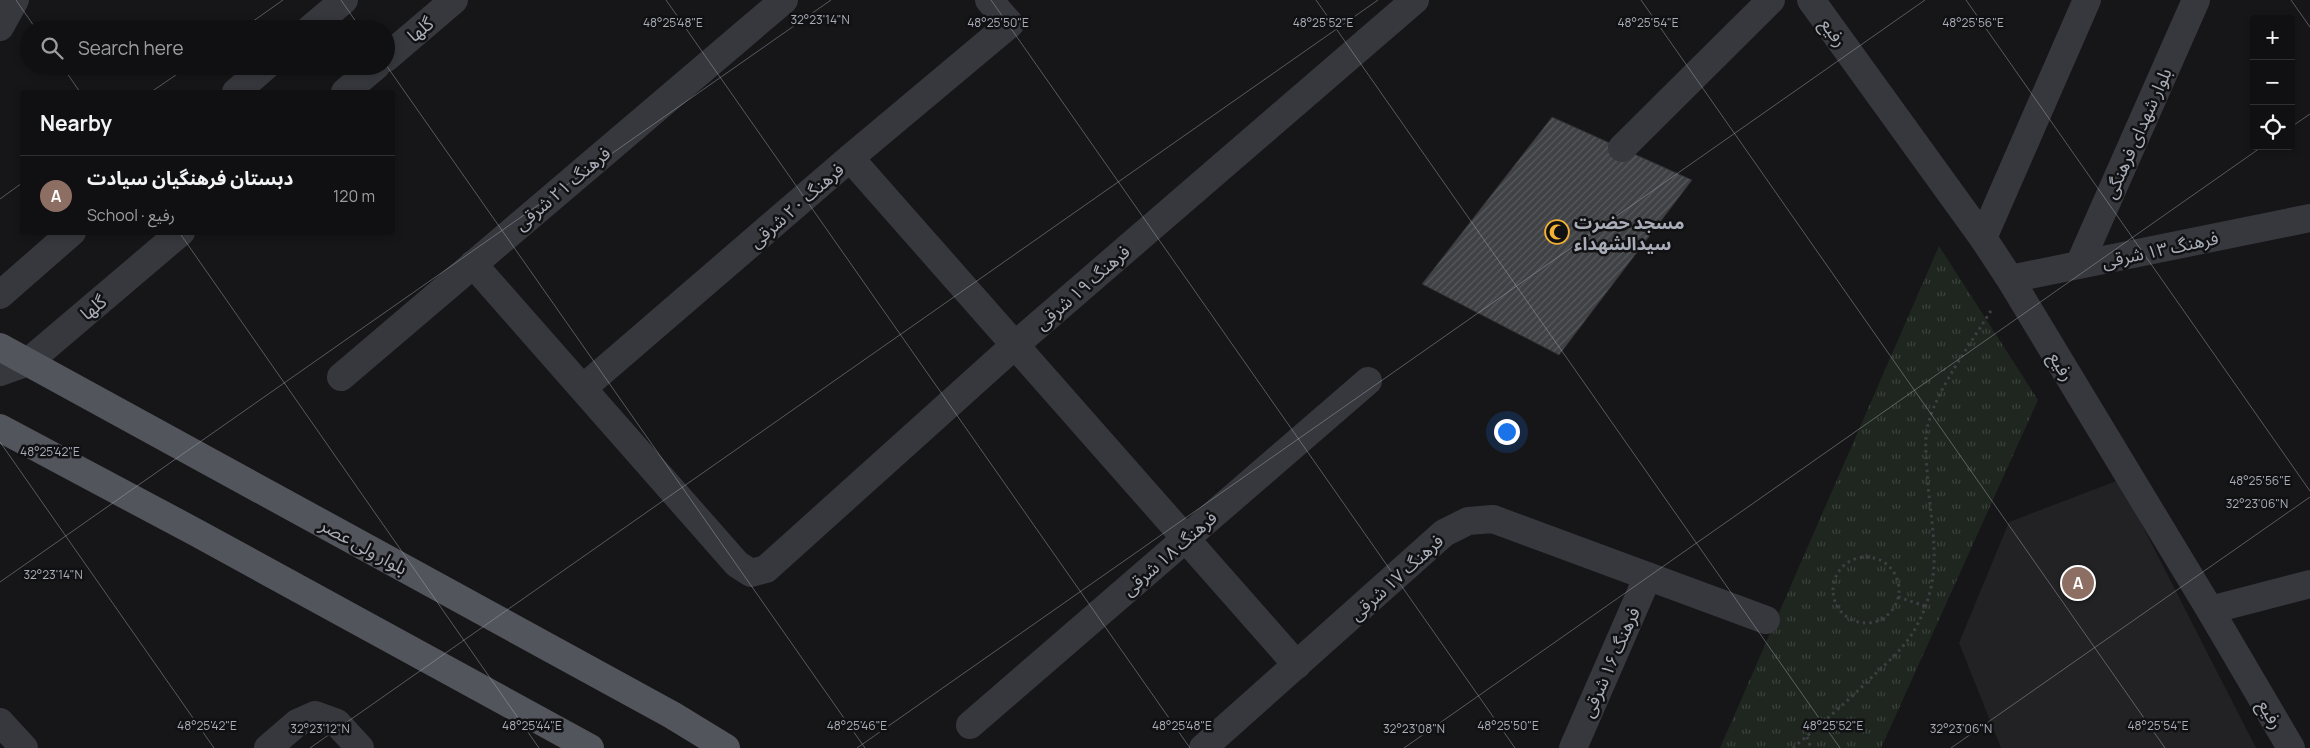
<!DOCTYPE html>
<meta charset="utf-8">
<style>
body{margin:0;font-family:Manrope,"Noto Sans Arabic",sans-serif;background:#19191b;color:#f1f3f6}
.controls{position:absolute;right:15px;top:15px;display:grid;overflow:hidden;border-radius:5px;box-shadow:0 2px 8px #0003}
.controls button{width:45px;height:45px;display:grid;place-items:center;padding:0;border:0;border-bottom:1px solid #303032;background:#101012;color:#f1f3f6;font:25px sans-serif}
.you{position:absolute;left:1506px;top:431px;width:18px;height:18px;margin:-12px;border:4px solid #fff;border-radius:50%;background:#1a73e8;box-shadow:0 0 0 8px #1a73e833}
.badge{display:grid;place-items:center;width:32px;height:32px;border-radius:50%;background:#f2b134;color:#fff;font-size:16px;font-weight:700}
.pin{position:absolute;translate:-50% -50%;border:2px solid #fff;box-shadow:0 1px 5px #0006}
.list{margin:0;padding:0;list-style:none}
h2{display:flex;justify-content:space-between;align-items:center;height:65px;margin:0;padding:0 20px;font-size:21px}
h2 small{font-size:16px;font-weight:400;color:#9c9d9f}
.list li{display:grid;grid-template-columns:32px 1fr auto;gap:15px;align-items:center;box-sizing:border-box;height:80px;padding:0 20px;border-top:1px solid #303032}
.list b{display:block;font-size:19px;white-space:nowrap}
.list p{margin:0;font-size:16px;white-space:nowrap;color:#9c9d9f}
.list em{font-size:16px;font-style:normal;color:#9c9d9f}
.icon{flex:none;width:28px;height:28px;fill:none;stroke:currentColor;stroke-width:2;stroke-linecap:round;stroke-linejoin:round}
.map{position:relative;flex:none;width:2310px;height:748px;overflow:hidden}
.search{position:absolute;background:#101012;box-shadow:0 2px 8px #0003;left:20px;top:20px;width:375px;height:55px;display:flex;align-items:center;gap:12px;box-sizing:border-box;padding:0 18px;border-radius:28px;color:#9c9d9f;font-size:19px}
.panel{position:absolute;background:#101012;box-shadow:0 2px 8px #0003;left:20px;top:90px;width:375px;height:145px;border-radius:5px}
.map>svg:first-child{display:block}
</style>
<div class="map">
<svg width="2310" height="748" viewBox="0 0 2310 748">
<defs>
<pattern id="grass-tufts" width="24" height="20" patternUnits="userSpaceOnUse" patternTransform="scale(1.25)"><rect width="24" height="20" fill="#1e261f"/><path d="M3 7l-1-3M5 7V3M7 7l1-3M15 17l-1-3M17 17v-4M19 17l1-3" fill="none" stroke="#3c433d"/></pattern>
<pattern id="building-hatch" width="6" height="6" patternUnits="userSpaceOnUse" patternTransform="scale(1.25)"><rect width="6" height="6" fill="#404145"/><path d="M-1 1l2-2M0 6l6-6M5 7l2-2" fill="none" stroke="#595a5e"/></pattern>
</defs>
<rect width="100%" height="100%" fill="#161618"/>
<!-- built -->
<path fill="#222225" d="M2119 480 2256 748H2001L1959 643 2009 522Z"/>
<!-- grass -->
<path fill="url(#grass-tufts)" d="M1939 246 2038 400 1881 748H1720Z"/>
<!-- building -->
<path fill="url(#building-hatch)" stroke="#303034" d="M1552 117 1692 180 1559 355 1422 284Z"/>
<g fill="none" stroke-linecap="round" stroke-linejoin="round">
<!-- path -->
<path stroke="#3d3f44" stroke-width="3" stroke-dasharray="2.5 4" stroke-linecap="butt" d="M1833 590a33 33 0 1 1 66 0a33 33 0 1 1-66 0Z
M1898 597 1925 606
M1807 737 1811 748
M1793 748C1820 725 1847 702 1872 677 1887 663 1905 647 1915 629 1947 572 1930 530 1927 470 1926 454 1924 437 1929 421 1938 388 1973 340 1992 309"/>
<!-- minor -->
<path stroke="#37383d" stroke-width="28" d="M1811 0 1983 238 2010 279 2210 610 2291 748
M0 27 15 0
M310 29 344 0
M386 58 454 0
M236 92 266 66
M345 92 376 66
M1622 148 1771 0
M850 158 1297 665
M1983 238 2087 0
M473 264 737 564 751 573 766 569 1015 345 1415 0
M2079 265 2196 0
M2010 279 2310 218
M0 295 72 232
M0 372 28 362 181 232
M341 377 784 0
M583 388 850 158 1010 24 989 0
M2210 610 2310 584
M0 722 24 748
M970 725 1368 381
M268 748 297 723 315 715 337 723 360 748
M1203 748 1444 533 1468 521 1493 519 1766 620
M1573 748 1648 576"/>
<!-- major -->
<path stroke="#53555c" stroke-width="28" d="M0 347 672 715 726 748
M0 428 197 533 590 748"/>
</g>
<!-- ticks -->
<path fill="none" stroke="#a8adb8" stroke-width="1" stroke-opacity="0.45" d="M16 0 36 29M341 0 361 29M666 0 1190 748M991 0 1515 748M1316 0 1840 748M1641 0 2165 748M1966 0 2310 491M2291 0 2310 27M242 29 283 0M386 65 865 748M62 66 80 92M151 92 189 66M2291 127 2310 114M0 199 22 183M179 232 539 748M0 442 214 748M0 582 831 0M310 748 1378 0M857 748 1925 0M1404 748 2263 146M1951 748 2310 497"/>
<!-- icons -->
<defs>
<g id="mosque-ring" transform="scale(1.25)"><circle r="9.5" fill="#111113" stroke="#f2b134" stroke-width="1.5"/><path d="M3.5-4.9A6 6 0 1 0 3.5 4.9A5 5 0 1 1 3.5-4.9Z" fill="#f2b134"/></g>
</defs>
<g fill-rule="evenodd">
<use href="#mosque-ring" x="1557" y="232"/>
</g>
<g text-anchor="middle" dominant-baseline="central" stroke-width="5" stroke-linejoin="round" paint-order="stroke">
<!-- street labels -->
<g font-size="18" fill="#a8adb8" stroke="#111113">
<text transform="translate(420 29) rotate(-40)">گلها</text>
<text transform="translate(1834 32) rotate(54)">رفیع</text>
<text transform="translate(2137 133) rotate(-66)">بلوار شهدای فرهنگی</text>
<text transform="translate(562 188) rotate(-40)">فرهنگ ۲۱ شرقی</text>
<text transform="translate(796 205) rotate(-41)">فرهنگ ۲۰ شرقی</text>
<text transform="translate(2160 249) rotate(-12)">فرهنگ ۱۳ شرقی</text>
<text transform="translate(1082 287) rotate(-41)">فرهنگ ۱۹ شرقی</text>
<text transform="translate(93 307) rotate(-40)">گلها</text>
<text transform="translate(2062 366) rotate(59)">رفیع</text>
<text transform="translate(364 546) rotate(29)">بلوار ولی عصر</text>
<text transform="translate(1169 553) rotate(-41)">فرهنگ ۱۸ شرقی</text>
<text transform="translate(1396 577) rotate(-42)">فرهنگ ۱۷ شرقی</text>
<text transform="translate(1610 662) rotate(-66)">فرهنگ ۱۶ شرقی</text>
<text transform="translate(2271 714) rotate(60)">رفیع</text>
</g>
<!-- poi labels -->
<g font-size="18" font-weight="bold" fill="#a8adb8" stroke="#111113" text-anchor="start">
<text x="1574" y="222">مسجد حضرت<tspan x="1574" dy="21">سیدالشهداء</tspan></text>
</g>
</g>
<g font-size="12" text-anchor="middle" fill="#a8adb8" stroke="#111113" stroke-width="5" stroke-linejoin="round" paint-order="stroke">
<text x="820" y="24">32°23'14"N</text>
<text x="673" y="27">48°25'48"E</text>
<text x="998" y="27">48°25'50"E</text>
<text x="1648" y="27">48°25'54"E</text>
<text x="1323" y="27">48°25'52"E</text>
<text x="1973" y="27">48°25'56"E</text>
<text x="50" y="456">48°25'42"E</text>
<text x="2260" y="485">48°25'56"E</text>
<text x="2257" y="508">32°23'06"N</text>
<text x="53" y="579">32°23'14"N</text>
<text x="207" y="730">48°25'42"E</text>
<text x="532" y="730">48°25'44"E</text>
<text x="857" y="730">48°25'46"E</text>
<text x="1182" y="730">48°25'48"E</text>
<text x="1508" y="730">48°25'50"E</text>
<text x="1833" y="730">48°25'52"E</text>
<text x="2158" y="730">48°25'54"E</text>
<text x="320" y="733">32°23'12"N</text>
<text x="1414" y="733">32°23'08"N</text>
<text x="1961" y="733">32°23'06"N</text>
</g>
</svg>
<div class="controls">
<button>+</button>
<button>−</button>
<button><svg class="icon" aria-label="locate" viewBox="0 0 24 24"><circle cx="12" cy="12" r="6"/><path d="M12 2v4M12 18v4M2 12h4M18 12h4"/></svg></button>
</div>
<div class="you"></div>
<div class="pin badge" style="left:2078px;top:583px;background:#8d6e63">A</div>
<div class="search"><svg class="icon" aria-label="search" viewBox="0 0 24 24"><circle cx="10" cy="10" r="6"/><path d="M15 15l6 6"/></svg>Search here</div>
<section class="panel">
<h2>Nearby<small></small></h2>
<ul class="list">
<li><span class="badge" style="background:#8d6e63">A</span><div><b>دبستان فرهنگیان سیادت</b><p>School · رفیع</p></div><em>120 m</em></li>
</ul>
</section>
</div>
